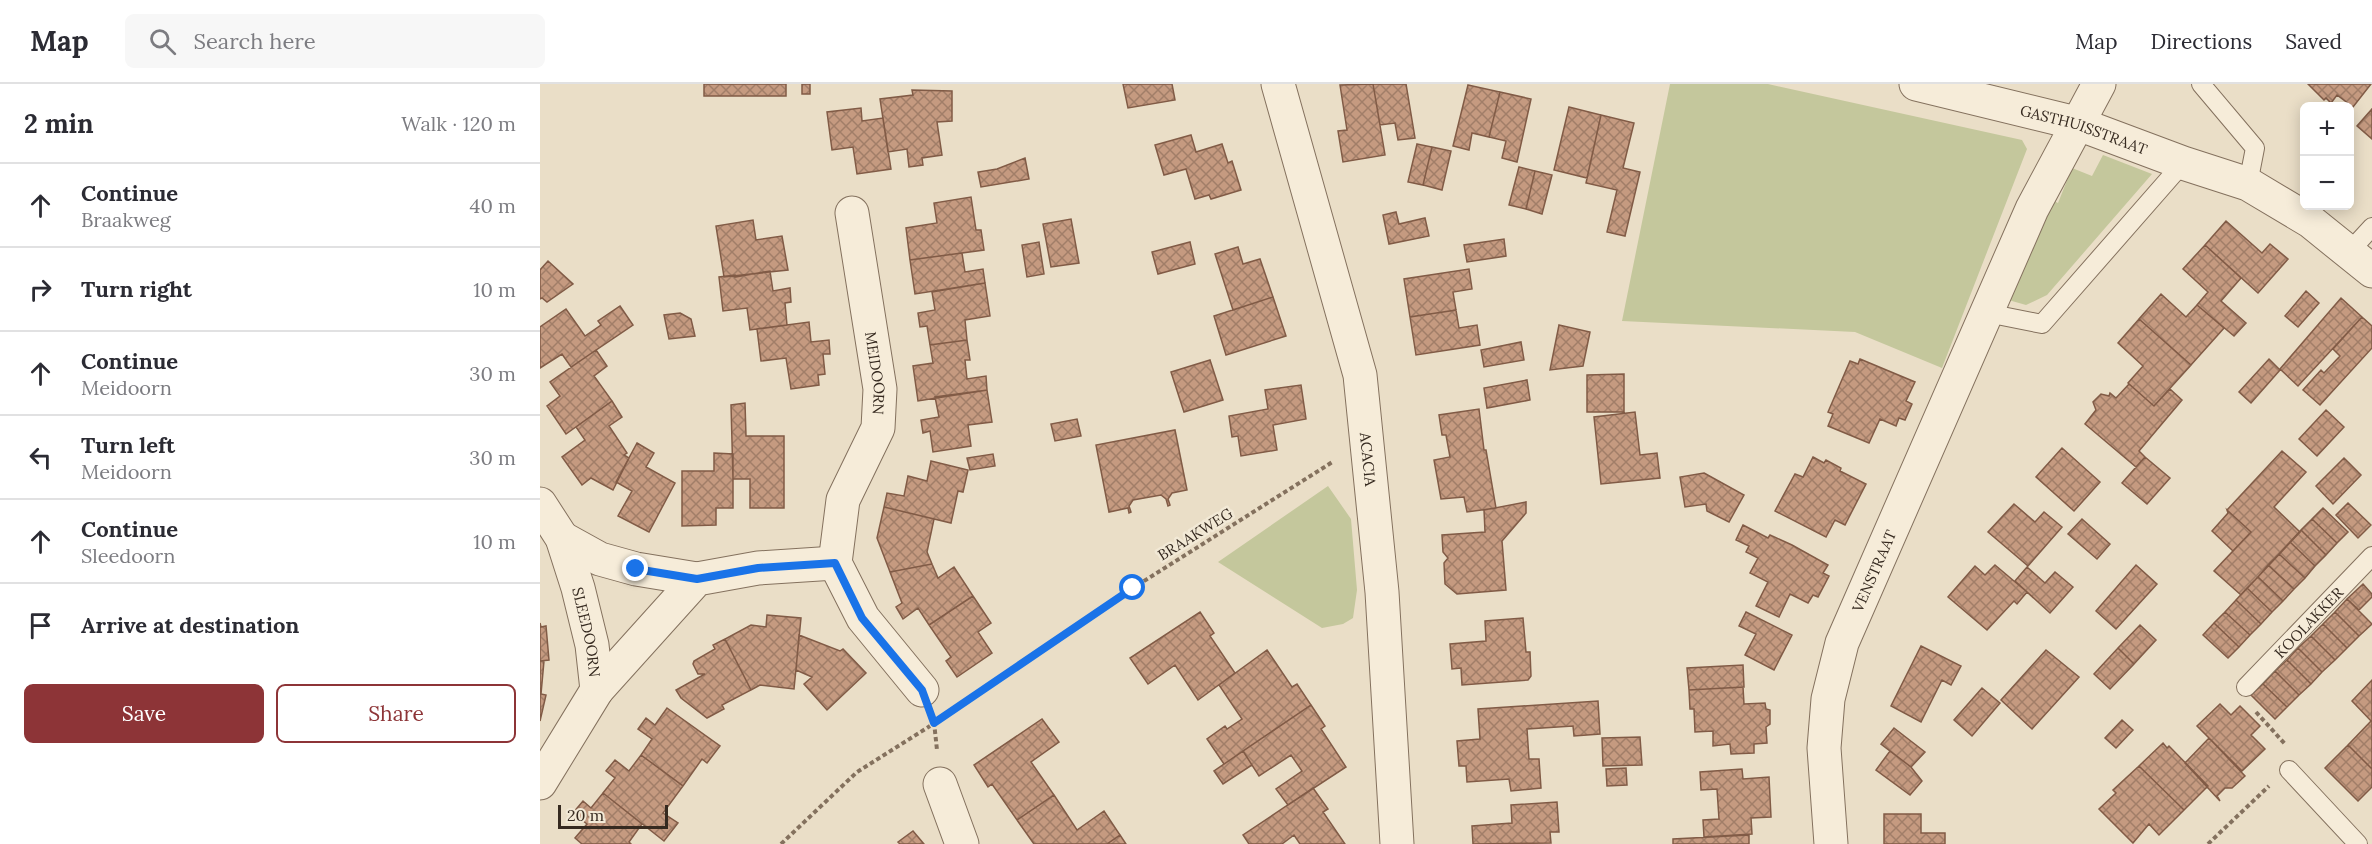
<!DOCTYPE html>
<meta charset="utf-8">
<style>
body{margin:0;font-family:Lora,serif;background:#f7f7f7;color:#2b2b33}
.controls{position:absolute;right:18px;top:18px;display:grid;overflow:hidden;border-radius:9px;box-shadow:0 3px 15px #0003}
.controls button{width:54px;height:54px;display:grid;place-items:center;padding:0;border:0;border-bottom:2px solid #e1e1e2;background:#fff;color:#2b2b33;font:30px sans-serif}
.scale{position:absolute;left:18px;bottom:15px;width:110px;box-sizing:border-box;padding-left:6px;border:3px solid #362a20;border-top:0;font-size:16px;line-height:21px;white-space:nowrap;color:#362a20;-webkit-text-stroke:4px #f2e9d6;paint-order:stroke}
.stop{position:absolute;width:18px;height:18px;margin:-14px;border:4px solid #1a73e8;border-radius:50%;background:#fff}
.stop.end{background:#1a73e8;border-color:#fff;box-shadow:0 2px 6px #0008}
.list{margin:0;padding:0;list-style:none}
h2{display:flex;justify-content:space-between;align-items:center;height:78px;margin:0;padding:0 24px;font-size:26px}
h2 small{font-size:20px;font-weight:400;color:#7c7c81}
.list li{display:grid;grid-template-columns:39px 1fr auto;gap:18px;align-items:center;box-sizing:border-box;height:84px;padding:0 24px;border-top:2px solid #e1e1e2}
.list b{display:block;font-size:22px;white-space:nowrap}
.list p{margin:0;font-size:20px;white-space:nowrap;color:#7c7c81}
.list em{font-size:20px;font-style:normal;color:#7c7c81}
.actions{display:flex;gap:12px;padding:18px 24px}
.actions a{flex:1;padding:14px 0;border:2px solid #8d3437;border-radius:9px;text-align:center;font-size:21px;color:#8d3437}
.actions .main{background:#8d3437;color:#fff}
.icon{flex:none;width:33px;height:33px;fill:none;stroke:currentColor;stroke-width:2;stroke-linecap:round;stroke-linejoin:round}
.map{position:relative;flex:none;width:1832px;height:760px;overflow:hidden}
header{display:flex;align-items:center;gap:36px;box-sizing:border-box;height:84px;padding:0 30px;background:#fff;border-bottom:2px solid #e1e1e2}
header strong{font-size:28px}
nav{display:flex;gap:33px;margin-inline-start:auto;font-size:21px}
.search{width:420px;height:54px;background:#f7f7f7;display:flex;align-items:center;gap:15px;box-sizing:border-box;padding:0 21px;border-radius:9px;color:#7c7c81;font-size:22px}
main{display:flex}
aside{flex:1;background:#fff}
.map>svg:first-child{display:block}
</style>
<header>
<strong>Map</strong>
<div class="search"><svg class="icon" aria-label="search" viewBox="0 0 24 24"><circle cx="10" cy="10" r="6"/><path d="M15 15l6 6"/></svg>Search here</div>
<nav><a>Map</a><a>Directions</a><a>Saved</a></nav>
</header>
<main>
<aside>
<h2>2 min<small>Walk · 120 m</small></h2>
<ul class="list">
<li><svg class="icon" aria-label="ahead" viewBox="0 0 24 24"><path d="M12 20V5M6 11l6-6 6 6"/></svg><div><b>Continue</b><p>Braakweg</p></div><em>40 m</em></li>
<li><svg class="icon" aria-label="right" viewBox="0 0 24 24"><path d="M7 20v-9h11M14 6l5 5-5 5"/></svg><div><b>Turn right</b></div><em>10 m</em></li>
<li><svg class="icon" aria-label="ahead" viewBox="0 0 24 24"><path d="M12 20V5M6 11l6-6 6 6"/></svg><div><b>Continue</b><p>Meidoorn</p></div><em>30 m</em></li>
<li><svg class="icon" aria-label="left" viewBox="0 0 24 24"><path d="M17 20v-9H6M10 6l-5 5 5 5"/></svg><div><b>Turn left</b><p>Meidoorn</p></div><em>30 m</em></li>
<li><svg class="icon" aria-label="ahead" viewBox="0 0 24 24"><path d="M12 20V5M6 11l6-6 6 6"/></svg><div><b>Continue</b><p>Sleedoorn</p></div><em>10 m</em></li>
<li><svg class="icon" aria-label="arrive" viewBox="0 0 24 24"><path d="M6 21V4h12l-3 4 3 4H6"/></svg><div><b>Arrive at destination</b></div></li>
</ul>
<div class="actions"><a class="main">Save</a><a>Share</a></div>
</aside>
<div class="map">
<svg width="1832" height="760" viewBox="0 0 1832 760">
<defs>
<pattern id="building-cross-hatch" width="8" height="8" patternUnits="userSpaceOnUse" patternTransform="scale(1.5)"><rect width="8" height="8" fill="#c59a80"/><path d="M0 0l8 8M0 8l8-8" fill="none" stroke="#a17e68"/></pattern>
</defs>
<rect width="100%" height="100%" fill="#eadec7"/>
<!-- green -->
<path fill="#c4c79c" d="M1130 0H1228L1482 56 1487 65 1402 284 1315 248 1082 237Z
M1563 71 1612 90 1507 211 1486 221 1465 215 1508 114 1518 119 1532 84 1552 92Z
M788 402 811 435 817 506 813 534 803 540 782 544 678 478Z"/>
<!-- building -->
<path fill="url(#building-cross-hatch)" stroke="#815b46" stroke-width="1.5" d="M164 0H246V12H164Z
M262 0H270V10H262Z
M583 0H632L635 16 588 24Z
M833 0H866L875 54 858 56 855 39 840 41Z
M833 0 845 71 803 78 798 47 807 46 800 1Z
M1768 0H1831L1813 23 1797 11 1791 19 1786 14 1784 16Z
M928 1 960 8 949 53 932 49 929 66 913 62Z
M372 6 412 7V37L397 38 402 71 382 74 383 81 369 83 367 65 348 68 340 15 373 11Z
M960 8 991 15 977 78 962 74 966 57 949 53Z
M1029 23 1061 31 1047 94 1014 86Z
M321 24 322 37 343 34 351 85 317 90 313 63 292 66 287 28Z
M1832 25V55L1817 42Z
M1061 31 1094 39 1083 84 1100 88 1085 152 1067 148 1077 106 1046 99Z
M651 51 656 68 682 60 688 79 692 77 701 106 671 115 669 111 655 115 646 85 624 91 615 61Z
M877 60 892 63 883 101 868 98Z
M892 63 911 67 902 106 883 101Z
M485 74 489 95 441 103 438 88 457 85Z
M979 83 995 87 986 125 969 121Z
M995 87 1012 91 1002 130 986 125Z
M431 113 436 146H441L444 166 370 176 366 144 397 139 394 119Z
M856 128 859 140 885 134 889 152 849 160 843 131Z
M531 135 539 179 511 183 503 140Z
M213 136 216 156 242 152 248 186 184 193 176 142Z
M1686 137 1722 169 1730 160 1748 175 1718 209 1665 161Z
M964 155 966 172 927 178 924 161Z
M499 158 504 190 487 193 482 161Z
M650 158 655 180 618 190 612 168Z
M1665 161 1701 194 1681 217 1706 239 1694 252 1657 221 1668 208 1643 185Z
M698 163 703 180 720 175 733 213 693 226 675 170Z
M422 169 425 188 443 185 445 199 375 210 370 176Z
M8 177 33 200 7 218 2 214 0 215V186Z
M929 185 932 205 913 208 916 226 870 233 864 195Z
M230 187 233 207 250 204 251 218 245 219 247 241 210 246 207 224 183 227 179 193 195 191V193Z
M445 199 450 232 425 236 427 256 390 261 387 242 380 243 378 229 395 226 392 208Z
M1766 207 1779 219 1758 243 1745 232Z
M1621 210 1646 233 1657 221 1684 244 1651 281 1599 235Z
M733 213 746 252 686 271 674 232Z
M1801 214 1822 233 1758 302 1740 285Z
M80 222 93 241 31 283 22 270 0 284V243L26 225 45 252 61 241 58 237Z
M916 226 919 244 937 241 940 261 876 271 870 233Z
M140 229 151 235 155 252 129 255 124 231Z
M1822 233 1832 242V264L1780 321 1763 306 1781 286 1784 289 1800 272 1793 265Z
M1599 235 1651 281 1614 322 1588 299 1603 282 1578 259Z
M269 238 271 258 289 256 290 270H283L285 290 278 291 279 301 251 305 246 274 221 277 217 245Z
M1019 241 1050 248 1043 282 1010 286Z
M427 256 430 276H425L427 295 446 292 447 306 378 317 373 282 393 279 390 261Z
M981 258 984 276 944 283 941 266Z
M56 266 67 282 54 292 72 317 26 350 7 322 20 312 10 298Z
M1320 275 1375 298 1366 317 1372 320 1365 336 1359 334 1356 342 1340 335 1329 359 1288 342 1293 330 1288 328 1310 277 1318 280Z
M1729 275 1740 286 1711 319 1699 308Z
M670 276 683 316 644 328 631 288Z
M1084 290V328H1047V291Z
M987 296 990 316 947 324 944 304Z
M1589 300 1614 322 1630 305 1642 316 1599 367 1605 373 1596 383 1545 340 1556 326 1553 318 1561 310 1569 312 1570 309 1576 314Z
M761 301 766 335 733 341 737 366 701 372 698 352 692 353 689 332 728 325 725 306Z
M447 306 452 338 428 341 431 362 393 368 390 347 383 349 381 336 399 333 395 313Z
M72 317 82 333 69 342 87 369 84 371 89 374 73 406 51 394 42 401 22 373 45 356 36 343Z
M205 319 206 352H244V424H210V395H193L191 321Z
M939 325 944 366H946L956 424 927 428 924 413 901 415 894 376 910 373 906 351H902L899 331Z
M1786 326 1804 343 1777 372 1759 355Z
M1095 328 1100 371 1117 369 1120 394 1061 400 1054 333Z
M537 335 541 352 515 357 511 340Z
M635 346 647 406 632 409 628 415 630 421 628 422 626 415 621 411 593 416 589 422 591 428 589 429 588 424 569 428 556 361Z
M97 359 114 369 106 383 135 399 109 448 78 432 92 407 76 398Z
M1522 364 1560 398 1534 427 1496 393Z
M1742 367 1766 388 1734 423 1760 448 1701 511 1674 487 1711 448 1687 426Z
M174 369 193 370V424H176V441L142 442V387H174Z
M453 370 455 382 430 386 427 374Z
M1273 373 1284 379 1286 376 1301 384 1300 387 1326 400 1305 441 1295 436 1286 453 1235 427 1255 390 1263 393Z
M1605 373 1630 394 1607 420 1582 399Z
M1804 374 1821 391 1793 420 1776 402Z
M391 377 428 386 423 408 418 407 411 439 344 423 347 409 364 412 368 392 387 397Z
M1164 389 1204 411 1189 438 1167 427 1166 420 1145 423 1140 393Z
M986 418V429L962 457 966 506 917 510 905 500 904 479 908 474 903 468 902 451 945 448 944 426Z
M1808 419 1831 441 1818 454 1796 431Z
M1474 420 1495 438 1504 428 1522 443 1488 482 1448 448Z
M344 423 394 435 387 468 392 480 350 488 337 454Z
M1783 424 1808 448 1797 459 1772 435Z
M1687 426 1711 448 1693 467 1672 447 1688 429Z
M1542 435 1570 460 1557 475 1528 450Z
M1772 435 1797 459 1786 471 1761 446Z
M1203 441 1228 454 1230 451 1252 461 1288 481 1283 489 1289 492 1278 513 1273 511 1268 519 1250 510 1239 533 1216 522 1228 498 1210 489 1218 474 1206 468 1209 462 1196 456Z
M1761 446 1786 471 1775 482 1750 458Z
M1750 458 1775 482 1765 494 1739 470Z
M1739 470 1765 494 1754 505 1728 481Z
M392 480 398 494 414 483 433 512 389 541 378 524 363 535 356 523 362 519 350 488Z
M1455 481 1487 508 1477 520 1474 517 1447 546 1408 513 1435 482 1445 491Z
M1596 481 1617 500 1576 545 1556 527Z
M1728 481 1754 505 1743 517 1718 493Z
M1487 483 1505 499 1515 488 1533 503 1510 529 1475 497Z
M1718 493 1743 517 1732 528 1707 504Z
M1823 500 1832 510V513L1819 526 1807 515Z
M1707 504 1732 528 1721 540 1696 516Z
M433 512 451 539 438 548 452 569 417 593 406 577 411 573 389 541Z
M1807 515 1832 540 1819 552 1795 528Z
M1696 516 1721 540 1710 551 1685 528Z
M660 528 674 549 670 552 695 589 658 616 635 581 608 600 590 574Z
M1206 528 1252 551 1234 586 1205 571 1216 550 1199 542Z
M1685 528 1710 551 1699 563 1674 539Z
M1795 528 1819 552 1807 564 1783 540Z
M227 531 261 534 254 605 220 601 211 606 185 555 211 541 226 543Z
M983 534 986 568H990L991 592 988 596 922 601 921 584 912 585 910 560 946 557 945 537Z
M0 539 1 543 6 542 9 576 0 577Z
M1674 539 1699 563 1688 574 1663 551Z
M1783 540 1807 564 1795 576 1771 552Z
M1600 541 1616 556 1594 580 1578 564Z
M259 551 300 567 303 565 326 589 287 626 264 600 272 593 256 586Z
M1771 552 1795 576 1782 588 1758 564Z
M185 555 211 606 182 621 184 625 167 634 141 614 136 606 165 590H158L153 580 154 577 175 565 173 561Z
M1381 562 1421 582 1411 601 1402 596 1381 638 1351 622Z
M1578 564 1594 580 1570 605 1554 590Z
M1758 564 1782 588 1771 600 1747 576Z
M727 566 752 603 757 600 771 621 684 680 667 655 685 642 687 645 702 635 679 601Z
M1506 566 1539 593 1492 645 1461 616Z
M1747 576 1771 600 1759 611 1735 587Z
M0 577H4L1 610 6 611 0 637Z
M1203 581 1204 603 1149 606 1147 584Z
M1735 587 1759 611 1747 623 1723 600Z
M1832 596V638L1812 617Z
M1723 600 1747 623 1735 635 1711 611Z
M1203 603 1204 620 1225 619 1226 625 1230 626V640L1226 643 1227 659 1214 660V669L1191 670 1190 660 1173 662V647L1155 648 1154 625H1150L1149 606Z
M1442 604 1460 619 1432 652 1414 636Z
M1058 617 1060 650 1034 652 1033 642 987 645 989 675H999L1001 704 971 707 969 695 927 698 926 682H919L917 657 940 655 938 625Z
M1680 620 1691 631 1700 622 1720 642 1711 651 1725 665 1702 687 1657 642Z
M771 621 785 642 781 645 806 683 748 721 736 705 762 687 751 671 719 692 703 667Z
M127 624 180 662 167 679 162 675 143 702 101 671 112 655 98 645 106 634 115 641Z
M502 635 519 658 491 678 514 711 477 736 452 700 448 703 434 681Z
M1582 636 1593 646 1576 664 1565 654Z
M1831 637 1832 638V685L1808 661Z
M1354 644 1385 668 1371 683 1341 660Z
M1100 653 1102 681 1063 682 1062 654Z
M1669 654 1705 692 1692 704H1685L1677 712 1680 717 1645 679Z
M1623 659 1627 664 1629 662 1668 702 1644 726 1599 682Z
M1808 661 1832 685V703L1818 717 1785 684Z
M703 667 712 681 683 700 674 687Z
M1350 667 1371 683 1382 697 1370 711 1336 686Z
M101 671 143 702 123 729 138 739 124 757 63 709 75 694 66 687 75 676 89 687Z
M1599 682 1644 726 1619 751 1609 740 1593 759 1559 725 1576 709 1573 706Z
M1086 684 1087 701 1067 702 1066 685Z
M1202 685 1203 695 1229 693 1231 733 1211 734 1212 750 1164 753 1163 736 1179 735 1177 705 1161 706 1160 688Z
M773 704 788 725 783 728 805 760H760L754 751 742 760H709L703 751Z
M63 709 102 740 89 758 91 760H42L35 754 47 740 33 729 43 717 51 724Z
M514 711 537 746 564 727 580 751 567 760H494L477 736Z
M1017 718 1019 748H1010L1011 759 933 760 932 742 972 739 971 721Z
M1344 730H1381V749H1405V760H1344Z
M373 747 384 760H360L358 758Z
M580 751 586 760H567Z
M1209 751V760H1133V755Z"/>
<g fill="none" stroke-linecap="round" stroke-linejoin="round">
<!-- service casing -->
<g stroke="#84715e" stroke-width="20">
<g id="service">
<path d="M1661 0 1715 64 1708 100"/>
<path d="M1809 168 1832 143"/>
<path d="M1447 229 1502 240 1643 79"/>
<path id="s1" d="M1706 603 1832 472"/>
<path d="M1749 686 1818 760"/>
</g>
</g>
<!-- minor casing -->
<g stroke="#84715e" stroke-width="35">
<g id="minor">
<path id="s2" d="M738 0 820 291 842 508 857 760"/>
<path id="s3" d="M1376 0 1536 39 1643 79 1708 100 1770 137 1832 187"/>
<path id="s4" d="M312 129 340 305 338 344 303 416 295 479 323 534 382 606"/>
<path id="s5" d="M0 420 22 454 38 504 52 561 57 606 0 699"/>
<path d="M22 454 60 475 96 485 157 495"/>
<path d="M57 606 157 495 218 484 295 479"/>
<path d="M400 700 422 760"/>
<path id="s6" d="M1291 760 1284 664 1288 615 1302 559 1492 125 1559 0"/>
</g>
</g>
<!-- path -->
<path stroke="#84715e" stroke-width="4" stroke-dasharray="4.5 3" stroke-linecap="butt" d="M411 627 593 504 794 377
M1716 628 1745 660
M394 638 397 666
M241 760 317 688 390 642
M1668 760 1729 702"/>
<!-- service -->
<use href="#service" stroke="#f6ecd9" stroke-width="18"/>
<!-- minor -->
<use href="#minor" stroke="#f6ecd9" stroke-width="33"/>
</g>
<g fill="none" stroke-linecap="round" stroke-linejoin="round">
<!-- route -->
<path stroke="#1a73e8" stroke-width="8" d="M96 485 157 495 218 484 295 479 322 534 382 606 394 639 593 504"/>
</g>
<g text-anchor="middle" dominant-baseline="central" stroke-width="5" stroke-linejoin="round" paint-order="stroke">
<!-- street labels -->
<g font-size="15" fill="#362a20" stroke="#f2e9d6">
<text stroke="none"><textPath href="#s3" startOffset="174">GASTHUISSTRAAT</textPath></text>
<text stroke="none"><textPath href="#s4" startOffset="162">MEIDOORN</textPath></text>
<text stroke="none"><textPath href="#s2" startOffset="387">ACACIA</textPath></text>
<text transform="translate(655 450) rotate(-32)">BRAAKWEG</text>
<text stroke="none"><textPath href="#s6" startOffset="282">VENSTRAAT</textPath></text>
<text stroke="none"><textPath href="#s1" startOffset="90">KOOLAKKER</textPath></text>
<text stroke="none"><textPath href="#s5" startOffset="138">SLEEDOORN</textPath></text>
</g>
</g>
</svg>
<div class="controls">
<button>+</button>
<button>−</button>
</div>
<div class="scale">20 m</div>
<div class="stop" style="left:593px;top:504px"></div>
<div class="stop end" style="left:96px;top:485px"></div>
</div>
</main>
